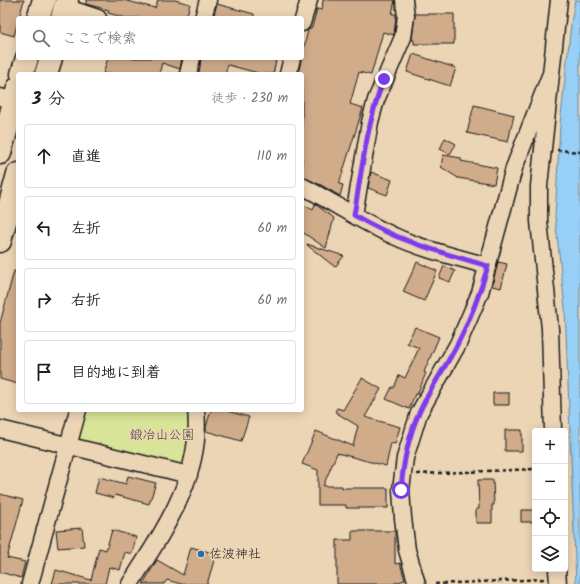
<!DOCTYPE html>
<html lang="ja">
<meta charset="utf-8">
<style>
body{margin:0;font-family:Kalam,"Klee One",sans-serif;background:#f2f2f2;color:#202124}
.controls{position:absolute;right:12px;bottom:12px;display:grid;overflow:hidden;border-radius:4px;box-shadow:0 2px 10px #0003}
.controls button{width:36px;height:36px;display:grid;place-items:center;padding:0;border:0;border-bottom:1px solid #e0e0e0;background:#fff;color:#202124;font:20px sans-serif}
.stop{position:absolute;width:12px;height:12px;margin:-9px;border:3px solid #7c3aed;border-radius:50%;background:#fff}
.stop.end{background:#7c3aed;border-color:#fff;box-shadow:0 1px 4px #0008}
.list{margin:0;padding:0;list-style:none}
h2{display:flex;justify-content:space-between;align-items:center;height:52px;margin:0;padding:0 16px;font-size:17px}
h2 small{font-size:13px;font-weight:400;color:#757577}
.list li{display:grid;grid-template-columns:26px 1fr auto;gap:12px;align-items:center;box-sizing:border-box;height:64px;margin:0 8px 8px;padding:0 8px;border:1px solid #e0e0e0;border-radius:4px}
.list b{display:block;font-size:15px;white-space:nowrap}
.list em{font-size:13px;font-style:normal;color:#757577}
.icon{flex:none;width:22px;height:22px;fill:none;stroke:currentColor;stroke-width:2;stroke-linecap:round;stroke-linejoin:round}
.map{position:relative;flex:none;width:580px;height:584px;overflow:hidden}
.search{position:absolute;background:#fff;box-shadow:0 2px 10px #0003;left:16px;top:16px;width:288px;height:44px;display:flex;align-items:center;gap:10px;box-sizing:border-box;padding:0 14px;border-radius:4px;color:#757577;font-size:15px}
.panel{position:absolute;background:#fff;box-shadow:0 2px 10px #0003;left:16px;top:72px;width:288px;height:340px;border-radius:4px}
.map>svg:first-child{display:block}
</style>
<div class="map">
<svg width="580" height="584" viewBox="0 0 580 584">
<rect width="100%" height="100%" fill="#ecd5b5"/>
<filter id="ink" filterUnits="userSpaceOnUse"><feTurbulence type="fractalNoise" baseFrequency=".025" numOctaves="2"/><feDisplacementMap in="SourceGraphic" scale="8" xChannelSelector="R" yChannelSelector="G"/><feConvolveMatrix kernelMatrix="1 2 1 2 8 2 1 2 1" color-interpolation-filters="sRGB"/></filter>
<g filter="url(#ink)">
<!-- green -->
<path fill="#d8e497" stroke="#7a805a" d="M86 410H188C191 429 188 447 183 466L78 439Z"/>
<!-- water -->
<path fill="#97cff6" stroke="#66879f" d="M575 0H580V584H576L565 308 555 217 560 125 571 24Z"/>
<!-- building -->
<path fill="#d1ac8b" stroke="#1c1c1c" d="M0 0H24L14 36 0 32Z
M86 0H123L155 8 158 0H175L190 4 186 18H126L108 13 109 10 86 4Z
M323 0H395L392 14H396V16L394 35 383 32 371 75 359 72 350 104 363 108 339 184 343 185 340 196 321 185 302 177V74H298L308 30 312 27 317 9 322 10Z
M217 4 254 14V18H213Z
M415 14H454V44H414V40H412Z
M413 54 456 68 450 86 407 72Z
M108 58H182L180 69 162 63 159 74H103Z
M201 58H266L276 61 273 74H262L228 65 225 74H199Z
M474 105 514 115 508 142 467 133Z
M445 138 456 144 450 154 440 149Z
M443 155 461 158V161L497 168 494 184 458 178 441 167Z
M371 172 392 180 387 195 368 188Z
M302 204 313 210 315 204 334 218 326 248 302 232Z
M307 244 344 256 335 267 307 245Z
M417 262 437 271 424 301 403 292Z
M498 262 507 264 501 288 492 286Z
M444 266 455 271 450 282 439 278Z
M14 271H18V384L0 379V323Z
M415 327 439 337 424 372 426 373 417 395 415 394 409 409 386 399 392 387 394 388 399 375 405 378 419 348 407 343Z
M362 378 381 389 365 417 400 427 395 444 391 443 386 466 337 453 323 486H342V488H388V508H346V505H318V470L302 464 316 431 353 446 358 426 335 412 337 408 343 410Z
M493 393H509V405H493Z
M211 410H223L249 417 241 441 206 431V427Z
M505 430H522V451H505Z
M128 476 156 483 149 504 115 495 114 498 95 493 99 477 126 484Z
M478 480H493L494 505H492V523H476V509H479Z
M0 494 23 500 7 558 25 562 21 578 0 572Z
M521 510H535V522H521Z
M82 528 84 546 58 548 56 530Z
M112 530 136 537 132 554 125 552 120 570 109 567 105 584H52L56 570 91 580 99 548 106 550Z
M352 531H395V564L400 563 405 580 392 584H337V540H352Z
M191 547 216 554 207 584H181L167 580 164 584H143L157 560 183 575Z"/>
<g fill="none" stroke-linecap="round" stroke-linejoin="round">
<!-- street casing -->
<g stroke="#1c1c1c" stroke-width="19">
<path id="street" d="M65 7 98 18
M203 18 208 0
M302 23 309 0
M188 74 192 58
M288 74 292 58
M0 97 18 102
M302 186C333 202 362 222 394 236 424 250 457 257 488 266
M354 215 370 122 376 100 403 37 406 16 404 0
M0 429 189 475
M553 431 550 329 539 221V186L559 0
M557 569 558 584
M30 584 78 410
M130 584C163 532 203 475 196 410
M417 584 407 550 403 518 401 490 405 458 419 413 458 344 480 293 514 168 550 76"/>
</g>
<!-- secondary casing -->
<g stroke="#1c1c1c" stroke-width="25">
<path id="secondary" d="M38 18 44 0
M62 18 67 0
M22 74 27 58
M46 74 51 58
M0 153 18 88
M0 241 18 174"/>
</g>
<!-- path -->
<path stroke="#1c1c1c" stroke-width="2.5" stroke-dasharray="4 3" stroke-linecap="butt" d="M557 150 580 152
M417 474 535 469
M435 584 544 579"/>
<!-- street -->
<use href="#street" stroke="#ecd5b5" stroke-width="16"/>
<!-- secondary -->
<use href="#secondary" stroke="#ecd5b5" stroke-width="22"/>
</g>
</g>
<g fill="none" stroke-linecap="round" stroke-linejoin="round" filter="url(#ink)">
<!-- route -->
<path stroke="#7c3aed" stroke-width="5" d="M384 79C367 122 362 169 354 215 397 241 440 252 488 266 480 293 471 318 458 343 446 367 430 388 419 413 408 437 403 464 401 490"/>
</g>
<!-- markers -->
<circle fill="#1f6fb2" stroke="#ecd5b5" stroke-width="1.5" cx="201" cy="554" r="4"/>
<g text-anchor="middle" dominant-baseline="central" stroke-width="3" stroke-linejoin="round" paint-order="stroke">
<!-- park labels -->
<g font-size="13" fill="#424435" stroke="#ecd5b5">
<text x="162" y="435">鍛冶山公園</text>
</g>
<!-- poi labels -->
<g font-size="13" fill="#1c1c1c" stroke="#ecd5b5" text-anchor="start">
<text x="209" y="554">佐波神社</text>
</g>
</g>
</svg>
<div class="controls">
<button>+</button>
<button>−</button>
<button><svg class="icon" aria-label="locate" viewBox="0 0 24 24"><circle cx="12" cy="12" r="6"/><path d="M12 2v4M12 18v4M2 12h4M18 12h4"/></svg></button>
<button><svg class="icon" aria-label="layers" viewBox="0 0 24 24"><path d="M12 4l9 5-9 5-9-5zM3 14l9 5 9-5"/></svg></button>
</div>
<div class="stop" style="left:401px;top:490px"></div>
<div class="stop end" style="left:384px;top:79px"></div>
<div class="search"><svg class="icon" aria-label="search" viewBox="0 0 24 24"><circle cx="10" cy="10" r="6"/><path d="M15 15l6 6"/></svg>ここで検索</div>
<section class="panel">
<h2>3 分<small>徒歩 · 230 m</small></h2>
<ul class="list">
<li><svg class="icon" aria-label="ahead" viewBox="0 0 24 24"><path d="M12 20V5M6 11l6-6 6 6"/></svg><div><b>直進</b></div><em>110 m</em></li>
<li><svg class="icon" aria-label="left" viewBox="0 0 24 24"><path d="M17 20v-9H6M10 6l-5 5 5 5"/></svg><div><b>左折</b></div><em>60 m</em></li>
<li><svg class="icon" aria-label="right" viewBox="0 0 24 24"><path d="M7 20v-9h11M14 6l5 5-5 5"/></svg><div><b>右折</b></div><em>60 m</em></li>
<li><svg class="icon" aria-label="arrive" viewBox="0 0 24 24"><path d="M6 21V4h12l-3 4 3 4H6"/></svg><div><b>目的地に到着</b></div></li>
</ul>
</section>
</div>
